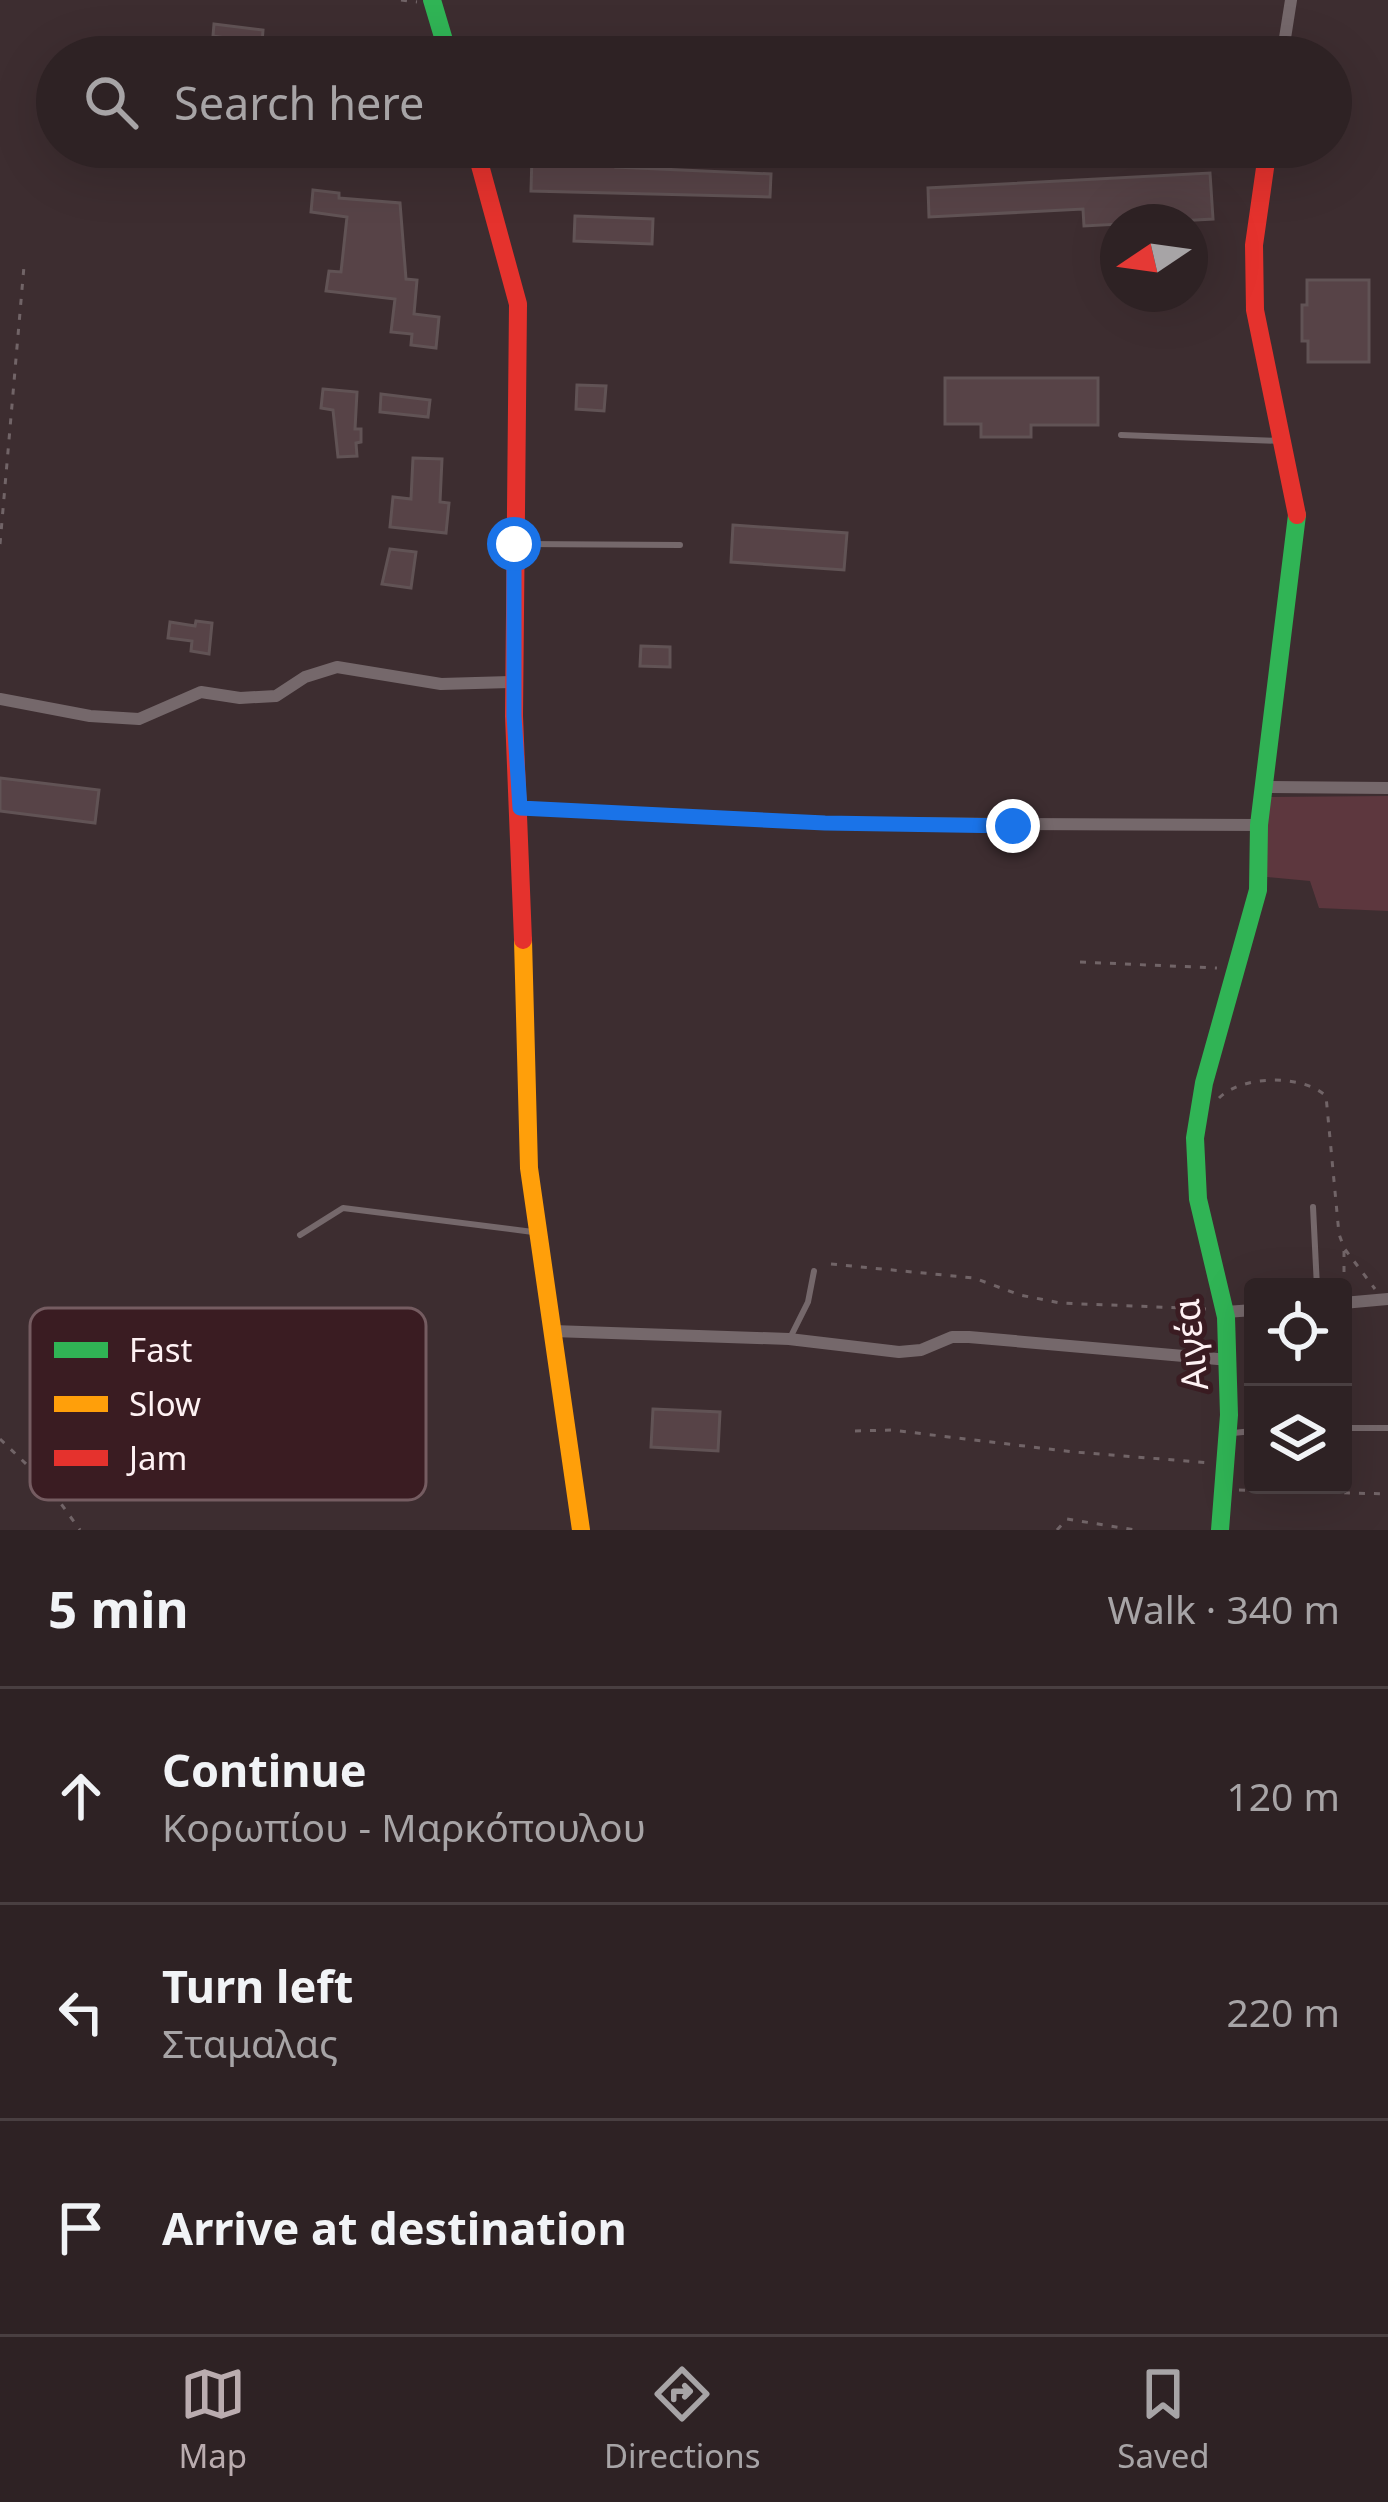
<!DOCTYPE html>
<meta charset="utf-8">
<style>
body{margin:0;font-family:"Noto Sans",sans-serif;background:#362a2c;color:#f1f3f6}
.controls{position:absolute;right:36px;bottom:36px;display:grid;overflow:hidden;border-radius:12px;box-shadow:0 12px 48px #0002}
.controls button{width:108px;height:108px;display:grid;place-items:center;padding:0;border:0;border-bottom:3px solid #493f41;background:#2e2224;color:#f1f3f6;font:60px sans-serif}
.compass{position:absolute;left:1100px;top:204px;width:108px;height:108px;border-radius:50%;background:#2e2224;box-shadow:0 12px 48px #0002;rotate:257deg}
.stop{position:absolute;width:36px;height:36px;margin:-27px;border:9px solid #1a73e8;border-radius:50%;background:#fff}
.stop.end{background:#1a73e8;border-color:#fff;box-shadow:0 3px 12px #0008}
.list{margin:0;padding:0;list-style:none}
h2{display:flex;justify-content:space-between;align-items:center;height:156px;margin:0;padding:0 48px;font-size:51px}
h2 small{font-size:39px;font-weight:400;color:#a7a4a6}
.list li{display:grid;grid-template-columns:78px 1fr auto;gap:36px;align-items:center;box-sizing:border-box;height:216px;padding:0 48px;border-top:3px solid #493f41}
.list b{display:block;font-size:45px;white-space:nowrap}
.list p{margin:0;font-size:39px;white-space:nowrap;color:#a7a4a6}
.list em{font-size:39px;font-style:normal;color:#a7a4a6}
.icon{flex:none;width:66px;height:66px;fill:none;stroke:currentColor;stroke-width:2;stroke-linecap:round;stroke-linejoin:round}
.map{position:relative;flex:none;width:1388px;height:1530px;overflow:hidden}
.search{position:absolute;background:#2e2224;box-shadow:0 12px 48px #0002;left:36px;right:36px;top:36px;height:132px;display:flex;align-items:center;gap:30px;box-sizing:border-box;padding:0 42px;border-radius:66px;color:#a7a4a6;font-size:45px}
.sheet{height:804px;background:#2e2224}
nav{display:flex;justify-content:space-around;align-items:center;box-sizing:border-box;height:168px;border-top:3px solid #493f41;background:#2e2224;font-size:33px;color:#a7a4a6}
nav a{display:grid;justify-items:center;gap:6px}
nav .on{color:#baacaf}
.map>svg:first-child{display:block}
</style>
<div class="map">
<svg width="1388" height="1530" viewBox="0 0 1388 1530">
<rect width="100%" height="100%" fill="#3d2d30"/>
<!-- green -->
<path fill="#5d373e" d="M1388 796V911L1319 908 1310 881 1267 877 1264 830 1269 797Z"/>
<!-- building -->
<path fill="#574347" stroke="#615355" stroke-width="3" d="M214 24 263 30 262 43 247 41 245 55 231 53 232 39 213 36Z
M532 156 617 162 616 167 771 174 770 197 531 191Z
M1210 173 1213 219 1084 226 1083 209 929 217 928 188Z
M313 190 339 193V198L400 203 406 279 417 280 414 314 439 317 436 348 411 345 412 334 391 332 395 299 326 291 329 271 341 272 347 217 311 212Z
M575 216 653 219 652 244 574 241Z
M1307 280H1369V362H1308V341H1302V305H1307Z
M945 378H1098V425H1031V437H981V424H945Z
M577 385 606 386 604 411 576 409Z
M323 389 357 392 355 429H361V442L356 443 357 456 338 457 333 410 321 408Z
M381 394 430 400 428 417 380 412Z
M413 458 442 459 440 502 449 503 446 533 390 527 393 497 411 499Z
M733 525 847 533 844 570 731 562Z
M390 549 416 552 411 588 382 584Z
M196 621 212 623 209 654 191 651 192 641 168 638 170 622 195 626Z
M641 646 670 647V667L640 666Z
M0 778 99 790 95 823 0 811Z
M653 1409 720 1412 718 1451 651 1447Z"/>
<g fill="none" stroke-linecap="round" stroke-linejoin="round">
<!-- path -->
<path stroke="#716467" stroke-width="3" stroke-dasharray="6 9" stroke-linecap="butt" d="M401 0 417 2
M0 544 24 266
M1080 962 1217 968
M1219 1098C1242 1075 1302 1074 1326 1096L1339 1234 1344 1248 1375 1289
M1344 1251V1289
M831 1264 974 1278 1020 1295 1060 1303 1206 1309
M855 1431 891 1430 1074 1452 1211 1463
M0 1439 46 1483 80 1530
M1239 1490 1388 1494
M1057 1530 1067 1519 1135 1530"/>
<!-- lane -->
<path stroke="#75686b" stroke-width="6" d="M666 147 802 159 828 147
M1121 435 1280 441
M522 544 680 545
M1313 1207 1317 1287
M300 1235 343 1208 533 1232
M791 1336 808 1302 814 1271
M1343 1428H1388
M1233 1433 1253 1431"/>
<!-- street -->
<path stroke="#75686b" stroke-width="12" d="M1282 57 1291 0
M0 699 90 716 139 719 201 692 240 698 276 696 305 677 337 667 441 684 514 682
M1265 787 1388 788
M520 808 825 823 1259 825
M1343 1303 1388 1299
M1226 1312 1253 1310
M553 1331 789 1339 899 1352 921 1350 952 1337H969L1229 1360"/>
<!-- fast -->
<path stroke="#30b455" stroke-width="18" d="M432 0 449 57
M1220 1530 1229 1415 1226 1317 1198 1199 1195 1138 1204 1083 1258 890 1259 825 1297 515"/>
<!-- slow -->
<path stroke="#ff9f0a" stroke-width="18" d="M523 940 529 1168 581 1530"/>
<!-- jam -->
<path stroke="#e5322d" stroke-width="18" d="M475 147 518 304 514 716 523 940
M1268 147 1254 245 1255 310 1297 515"/>
</g>
<g fill="none" stroke-linecap="round" stroke-linejoin="round">
<!-- route -->
<path stroke="#1a73e8" stroke-width="15" d="M514 544V716L520 808 825 823 1013 826"/>
</g>
<g text-anchor="middle" dominant-baseline="central" stroke-width="10" stroke-linejoin="round" paint-order="stroke">
<!-- street labels -->
<g font-size="36" fill="#fef1f3" stroke="#3a1c22">
<text transform="translate(1190 1345) rotate(-96)">Αιγέα</text>
</g>
</g>
<!-- legend -->
<rect x="30" y="1308" width="396" height="192" rx="18" fill="#3a1c22" stroke="#755c61" stroke-width="3"/>
<rect x="54" y="1342" width="54" height="16" fill="#30b455"/>
<rect x="54" y="1396" width="54" height="16" fill="#ff9f0a"/>
<rect x="54" y="1450" width="54" height="16" fill="#e5322d"/>
<g font-size="33" fill="#fef1f3">
<text x="129" y="1362">Fast</text>
<text x="129" y="1416">Slow</text>
<text x="129" y="1470">Jam</text>
</g>
</svg>
<div class="controls">
<button><svg class="icon" aria-label="locate" viewBox="0 0 24 24"><circle cx="12" cy="12" r="6"/><path d="M12 2v4M12 18v4M2 12h4M18 12h4"/></svg></button>
<button><svg class="icon" aria-label="layers" viewBox="0 0 24 24"><path d="M12 4l9 5-9 5-9-5zM3 14l9 5 9-5"/></svg></button>
</div>
<svg class="compass" viewBox="-18 -18 36 36"><path d="M0-13l5 13h-10z" fill="#e53935"/><path d="M0 13l5-13h-10z" fill="#a7a4a6"/></svg>
<div class="stop" style="left:514px;top:544px"></div>
<div class="stop end" style="left:1013px;top:826px"></div>
<div class="search"><svg class="icon" aria-label="search" viewBox="0 0 24 24"><circle cx="10" cy="10" r="6"/><path d="M15 15l6 6"/></svg>Search here</div>
</div>
<section class="sheet">
<h2>5 min<small>Walk · 340 m</small></h2>
<ul class="list">
<li><svg class="icon" aria-label="ahead" viewBox="0 0 24 24"><path d="M12 20V5M6 11l6-6 6 6"/></svg><div><b>Continue</b><p>Κορωπίου - Μαρκόπουλου</p></div><em>120 m</em></li>
<li><svg class="icon" aria-label="left" viewBox="0 0 24 24"><path d="M17 20v-9H6M10 6l-5 5 5 5"/></svg><div><b>Turn left</b><p>Σταμαλας</p></div><em>220 m</em></li>
<li><svg class="icon" aria-label="arrive" viewBox="0 0 24 24"><path d="M6 21V4h12l-3 4 3 4H6"/></svg><div><b>Arrive at destination</b></div></li>
</ul>
</section>
<nav>
<a class="on"><svg class="icon" aria-label="map" viewBox="0 0 24 24"><path d="M3 6l6-2 6 2 6-2v14l-6 2-6-2-6 2zM9 4v14M15 6v14"/></svg>Map</a>
<a><svg class="icon" aria-label="directions" viewBox="0 0 24 24"><path d="M12 3l9 9-9 9-9-9zM9 14v-3h6M13 9l2 2-2 2"/></svg>Directions</a>
<a><svg class="icon" aria-label="saved" viewBox="0 0 24 24"><path d="M7 4h10v16l-5-4-5 4z"/></svg>Saved</a>
</nav>
